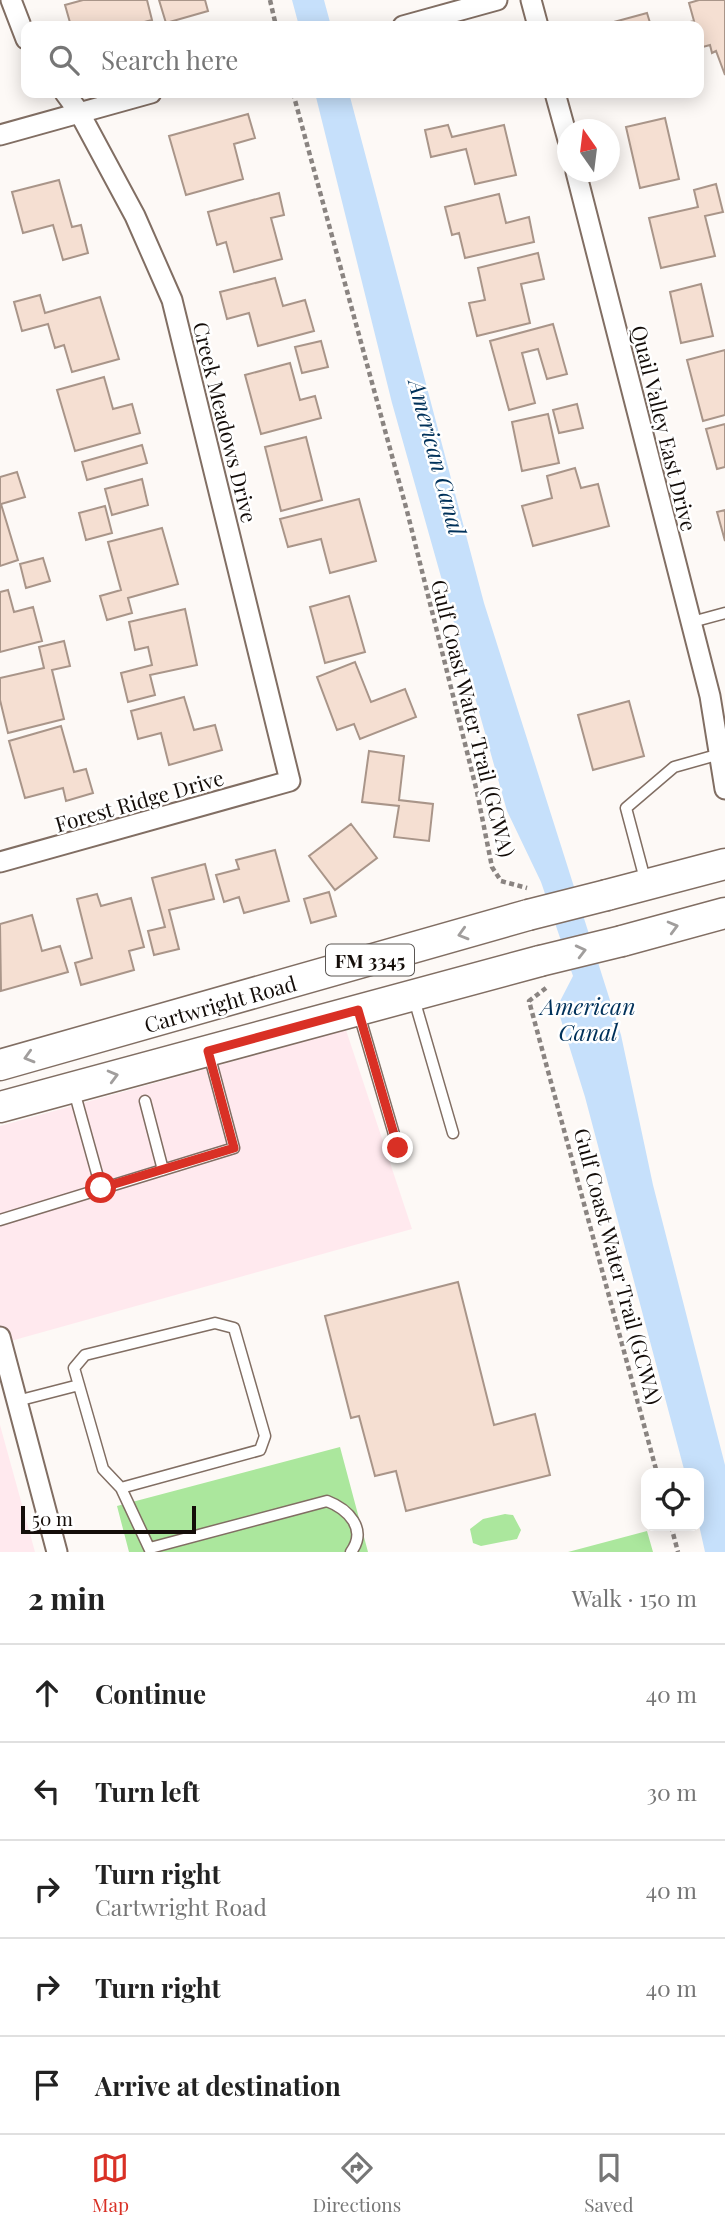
<!DOCTYPE html>
<meta charset="utf-8">
<style>
body{margin:0;font-family:"Playfair Display",serif;background:#f2f2f2;color:#222}
.controls{position:absolute;right:21px;bottom:21px;display:grid;overflow:hidden;border-radius:14px;box-shadow:0 4px 18px #0003}
.controls button{width:63px;height:63px;display:grid;place-items:center;padding:0;border:0;border-bottom:2px solid #e0e0e0;background:#fff;color:#222;font:35px sans-serif}
.compass{position:absolute;left:557px;top:119px;width:63px;height:63px;border-radius:50%;background:#fff;box-shadow:0 4px 18px #0003;rotate:346deg}
.scale{position:absolute;left:21px;bottom:18px;width:175px;box-sizing:border-box;padding-left:7px;border:4px solid #140d09;border-top:0;font-size:19px;line-height:24px;white-space:nowrap;color:#140d09;-webkit-text-stroke:5px #fff;paint-order:stroke}
.stop{position:absolute;width:21px;height:21px;margin:-16px;border:5px solid #d93025;border-radius:50%;background:#fff}
.stop.end{background:#d93025;border-color:#fff;box-shadow:0 2px 7px #0008}
.list{margin:0;padding:0;list-style:none}
h2{display:flex;justify-content:space-between;align-items:center;height:91px;margin:0;padding:0 28px;font-size:30px}
h2 small{font-size:23px;font-weight:400;color:#767676}
.list li{display:grid;grid-template-columns:46px 1fr auto;gap:21px;align-items:center;box-sizing:border-box;height:98px;padding:0 28px;border-top:2px solid #e0e0e0}
.list b{display:block;font-size:26px;white-space:nowrap}
.list p{margin:0;font-size:23px;white-space:nowrap;color:#767676}
.list em{font-size:23px;font-style:normal;color:#767676}
.icon{flex:none;width:38px;height:38px;fill:none;stroke:currentColor;stroke-width:2;stroke-linecap:round;stroke-linejoin:round}
.map{position:relative;flex:none;width:725px;height:1552px;overflow:hidden}
.search{position:absolute;background:#fff;box-shadow:0 4px 18px #0003;left:21px;right:21px;top:21px;height:77px;display:flex;align-items:center;gap:18px;box-sizing:border-box;padding:0 24px;border-radius:14px;color:#767676;font-size:26px}
.sheet{height:581px;background:#fff}
nav{display:flex;justify-content:space-around;align-items:center;box-sizing:border-box;height:98px;border-top:2px solid #e0e0e0;background:#fff;font-size:19px;color:#767676}
nav a{display:grid;justify-items:center;gap:4px}
nav .on{color:#d93025}
.map>svg:first-child{display:block}
</style>
<div class="map">
<svg width="725" height="1552" viewBox="0 0 725 1552">
<rect width="100%" height="100%" fill="#fdf9f6"/>
<!-- commercial -->
<path fill="#ffe9ee" d="M346 1030 412 1229 0 1344V1126Z
M0 1425 35 1552H0Z"/>
<!-- green -->
<path fill="#abe79d" d="M340 1447 368 1552H129L117 1506Z
M505 1514 513 1515 521 1530 517 1539 481 1546 473 1543 470 1529 483 1519Z
M647 1531 653 1552H568Z"/>
<!-- water -->
<path fill="#c6e0fb" d="M292 0H324L331 26H299Z
M315 93H349L484 603 621 1035 653 1185 725 1465V1552H705L699 1525V1473H685L585 1097 557 1007 573 976 541 882 507 811 392 403Z"/>
<!-- building -->
<path fill="#f5dfd2" stroke="#a99589" stroke-width="2" d="M83 0H147L152 20 129 26H71L65 5Z
M159 0H205L208 11 166 23Z
M699 0H725V75L716 51 712 53 710 45 699 48V26H675L694 21 689 3Z
M647 13 651 26H599Z
M248 114 255 138 234 144 243 179 186 195 169 136Z
M665 118 679 179 640 188 626 127Z
M448 125 452 137 504 125 516 175 475 184 466 149 431 157 425 130Z
M59 180 72 227 81 225 88 253 63 260 53 225 23 233 12 192Z
M716 184 723 212 705 216 715 256 661 268 649 218 698 207 694 190Z
M279 193 284 215 271 218 282 259 234 272 226 242 217 245 208 212Z
M499 194 506 223 529 217 534 242 465 258 459 233 452 235 445 207Z
M538 253 544 279 521 284 530 323 477 336 469 303 485 300 478 268Z
M275 278 283 306 305 300 314 331 258 346 249 313 227 319 220 292Z
M701 284 713 336 681 343 670 292Z
M40 295 45 313 100 297 119 359 72 372 64 345 55 348 48 324 22 331 14 302Z
M553 324 567 374 547 379 538 349 522 353 535 403 509 410 490 341Z
M321 341 328 367 302 373 295 347Z
M725 350V415L703 421 687 360Z
M290 363 300 400 315 396 321 418 261 434 245 375Z
M104 377 113 409 132 404 140 433 75 451 57 390Z
M577 404 583 428 559 433 553 410Z
M548 414 559 463 522 471 512 422Z
M725 424V467L717 469 706 429Z
M306 437 322 500 281 511 265 447Z
M142 445 147 463 87 480 82 462Z
M575 468 581 488 598 484 609 526 533 546 522 506 552 498 547 476Z
M17 472 25 497 1 504 18 560 0 566V477Z
M142 479 148 505 112 515 105 489Z
M359 499 376 561 330 573 321 539 288 547 280 519Z
M105 506 112 533 86 540 79 513Z
M725 510V541L717 512Z
M162 528 178 584 128 598 132 613 107 620 100 596 121 590 108 542Z
M43 558 50 581 26 588 20 564Z
M8 590 14 612 33 607 42 641 0 652V592Z
M349 596 365 652 325 663 310 607Z
M185 609 197 665 150 675 155 695 128 702 121 673 152 665 148 647 135 650 129 622Z
M64 641 70 666 52 670 64 719 8 733 0 700V678L44 668 39 647Z
M355 662 371 702 405 689 416 717 360 739 354 724 337 730 317 677Z
M184 697 194 730 215 725 222 750 169 765 161 733 138 739 131 711Z
M629 701 644 756 593 770 578 715Z
M61 726 74 772 86 769 93 793 66 801 63 788 25 798 9 741Z
M369 751 404 756 399 800 433 804 429 841 394 837 399 806 362 802Z
M351 824 377 858 335 890 309 856Z
M275 850 289 901 244 913 239 897 224 902 216 875 239 869 236 860Z
M205 864 214 899 169 910 179 949 154 955 148 931 165 927 152 878Z
M329 892 336 916 311 923 304 899Z
M97 894 101 906 131 898 144 947 129 951 134 970 81 985 75 963 92 958 77 899Z
M32 915 42 951 60 946 68 972 1 991 0 924Z
M458 1282 494 1425 535 1414 550 1475 406 1511 396 1471 375 1476 359 1416 351 1418 325 1316Z"/>
<g fill="none" stroke-linecap="round" stroke-linejoin="round">
<!-- lane casing -->
<g stroke="#816e63" stroke-width="13">
<path id="lane" d="M692 622 725 613
M646 883 626 808 674 767 720 754
M414 999 453 1133
M359 1014 398 1148
M74 1091 101 1188
M145 1101 163 1170
M0 1220 234 1148 209 1054
M17 1401 79 1385
M121 1488 260 1450 265 1436 234 1328 215 1323 85 1355 74 1368 103 1469 121 1488 151 1552
M150 1548 327 1501C348 1509 368 1529 351 1552"/>
</g>
<!-- street casing -->
<g stroke="#816e63" stroke-width="23">
<path id="street" d="M11 0 26 39
M531 0 538 26
M403 26 497 0
M555 93 568 140
M0 135 151 93
M576 172 710 696 725 789
M0 862 290 781 172 300 135 216 79 112 65 93
M0 1337 57 1552"/>
</g>
<!-- primary casing -->
<g stroke="#816e63" stroke-width="33">
<path id="primary" d="M607 895 725 864
M622 941 725 913
M0 1065 528 915
M0 1107 540 961"/>
</g>
<!-- path -->
<path stroke="#8a8481" stroke-width="4.5" stroke-dasharray="5 3.5" stroke-linecap="butt" d="M270 0 276 26
M293 93 407 511 477 792 492 867 501 881 527 888
M546 988 529 1001 657 1473
M671 1526 678 1552"/>
<!-- lane -->
<use href="#lane" stroke="#fff" stroke-width="10"/>
<!-- street -->
<use href="#street" stroke="#fff" stroke-width="19"/>
<!-- primary -->
<use href="#primary" stroke="#fff" stroke-width="30"/>
<!-- primary-bridge casing -->
<g stroke="#816e63" stroke-width="33" stroke-linecap="butt">
<path id="primary-bridge" d="M528 915 607 895
M540 961 622 941"/>
</g>
<!-- primary-bridge -->
<use href="#primary-bridge" stroke="#fff" stroke-width="30"/>
</g>
<!-- one-way arrows -->
<defs><path id="oneway-chevron" d="M-2-3.5L2.5 0L-2 3.5" fill="none" stroke-width="1.6" stroke-linecap="round" stroke-linejoin="round" transform="scale(1.75)"/></defs>
<g stroke="#a19e9d">
<use href="#oneway-chevron" transform="translate(673 927) rotate(-15)"/>
<use href="#oneway-chevron" transform="translate(463 934) rotate(164)"/>
<use href="#oneway-chevron" transform="translate(581 951) rotate(-14)"/>
<use href="#oneway-chevron" transform="translate(29 1057) rotate(164)"/>
<use href="#oneway-chevron" transform="translate(113 1076) rotate(-15)"/>
</g>
<g fill="none" stroke-linecap="round" stroke-linejoin="round">
<!-- route -->
<path stroke="#d93025" stroke-width="9" d="M101 1188 234 1148 208 1051 358 1010 398 1148"/>
</g>
<g text-anchor="middle" dominant-baseline="central" stroke-width="5" stroke-linejoin="round" paint-order="stroke">
<!-- shield labels -->
<rect fill="#fff" stroke="#5a5653" stroke-width="2" x="326" y="944.5" width="88" height="31" rx="5"/>
<g font-size="19" font-weight="bold" fill="#140d09">
<text x="370" y="960">FM 3345</text>
</g>
<!-- street labels -->
<g font-size="21" fill="#140d09" stroke="#fff">
<text transform="translate(226 422) rotate(76)">Creek Meadows Drive</text>
<text transform="translate(665 428) rotate(76)">Quail Valley East Drive</text>
<text transform="translate(474 718) rotate(76)">Gulf Coast Water Trail (GCWA)</text>
<text transform="translate(139 800) rotate(-16)">Forest Ridge Drive</text>
<text transform="translate(220 1003) rotate(-16)">Cartwright Road</text>
<text transform="translate(619 1266) rotate(75)">Gulf Coast Water Trail (GCWA)</text>
</g>
<!-- water labels -->
<g font-size="23" font-style="italic" fill="#00315a" stroke="#fff">
<text transform="translate(438 457) rotate(75)">American Canal</text>
<text x="588" y="1005">American<tspan x="588" dy="26">Canal</tspan></text>
</g>
</g>
</svg>
<div class="controls">
<button><svg class="icon" aria-label="locate" viewBox="0 0 24 24"><circle cx="12" cy="12" r="6"/><path d="M12 2v4M12 18v4M2 12h4M18 12h4"/></svg></button>
</div>
<svg class="compass" viewBox="-18 -18 36 36"><path d="M0-13l5 13h-10z" fill="#e53935"/><path d="M0 13l5-13h-10z" fill="#767676"/></svg>
<div class="scale">50 m</div>
<div class="stop" style="left:101px;top:1188px"></div>
<div class="stop end" style="left:398px;top:1148px"></div>
<div class="search"><svg class="icon" aria-label="search" viewBox="0 0 24 24"><circle cx="10" cy="10" r="6"/><path d="M15 15l6 6"/></svg>Search here</div>
</div>
<section class="sheet">
<h2>2 min<small>Walk · 150 m</small></h2>
<ul class="list">
<li><svg class="icon" aria-label="ahead" viewBox="0 0 24 24"><path d="M12 20V5M6 11l6-6 6 6"/></svg><div><b>Continue</b></div><em>40 m</em></li>
<li><svg class="icon" aria-label="left" viewBox="0 0 24 24"><path d="M17 20v-9H6M10 6l-5 5 5 5"/></svg><div><b>Turn left</b></div><em>30 m</em></li>
<li><svg class="icon" aria-label="right" viewBox="0 0 24 24"><path d="M7 20v-9h11M14 6l5 5-5 5"/></svg><div><b>Turn right</b><p>Cartwright Road</p></div><em>40 m</em></li>
<li><svg class="icon" aria-label="right" viewBox="0 0 24 24"><path d="M7 20v-9h11M14 6l5 5-5 5"/></svg><div><b>Turn right</b></div><em>40 m</em></li>
<li><svg class="icon" aria-label="arrive" viewBox="0 0 24 24"><path d="M6 21V4h12l-3 4 3 4H6"/></svg><div><b>Arrive at destination</b></div></li>
</ul>
</section>
<nav>
<a class="on"><svg class="icon" aria-label="map" viewBox="0 0 24 24"><path d="M3 6l6-2 6 2 6-2v14l-6 2-6-2-6 2zM9 4v14M15 6v14"/></svg>Map</a>
<a><svg class="icon" aria-label="directions" viewBox="0 0 24 24"><path d="M12 3l9 9-9 9-9-9zM9 14v-3h6M13 9l2 2-2 2"/></svg>Directions</a>
<a><svg class="icon" aria-label="saved" viewBox="0 0 24 24"><path d="M7 4h10v16l-5-4-5 4z"/></svg>Saved</a>
</nav>
